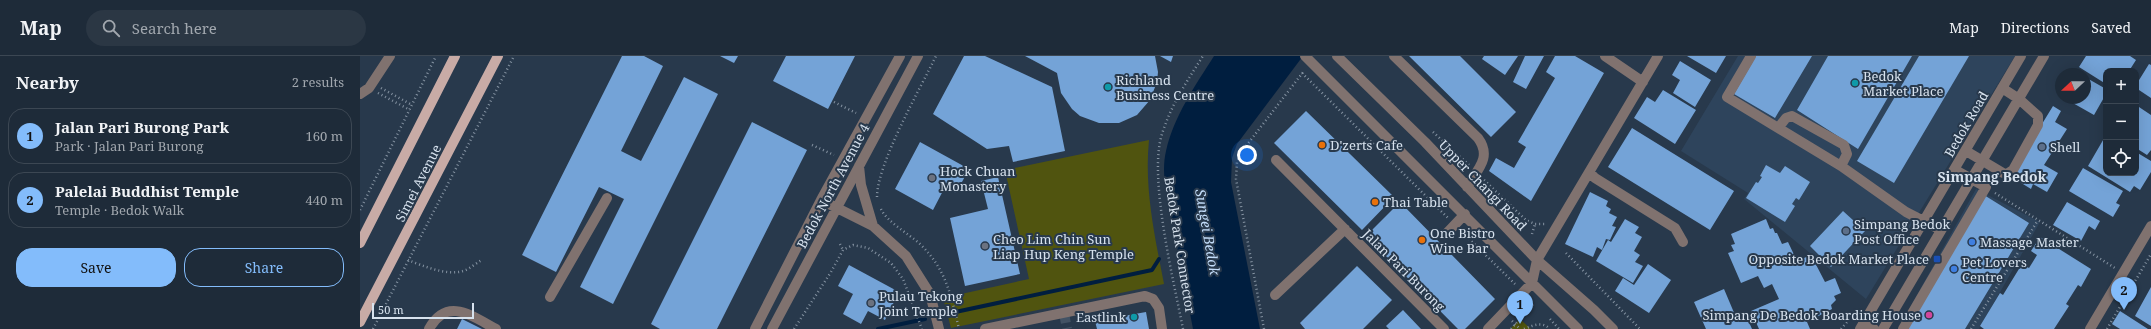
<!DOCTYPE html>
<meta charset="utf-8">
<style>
body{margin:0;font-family:"Noto Serif",serif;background:#2b3744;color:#f1f3f6}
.controls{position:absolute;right:12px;top:12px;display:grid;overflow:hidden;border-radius:8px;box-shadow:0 4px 16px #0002}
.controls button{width:36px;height:36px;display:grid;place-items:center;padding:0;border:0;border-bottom:1px solid #3c4753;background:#1e2b39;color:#f1f3f6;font:20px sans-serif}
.compass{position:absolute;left:1695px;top:12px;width:36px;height:36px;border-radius:50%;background:#1e2b39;box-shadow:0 4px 16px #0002;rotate:248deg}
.scale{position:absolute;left:12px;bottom:10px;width:102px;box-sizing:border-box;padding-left:4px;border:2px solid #d7e2ee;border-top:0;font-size:11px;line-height:14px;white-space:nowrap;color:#d7e2ee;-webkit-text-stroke:3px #28394c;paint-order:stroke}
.you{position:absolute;left:887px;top:99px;width:14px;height:14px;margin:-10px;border:3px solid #fff;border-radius:50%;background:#1a73e8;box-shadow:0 0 0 6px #1a73e833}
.badge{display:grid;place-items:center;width:26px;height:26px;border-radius:50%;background:#83bcfb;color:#111;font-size:13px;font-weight:700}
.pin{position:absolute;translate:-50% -33px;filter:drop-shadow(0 1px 2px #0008)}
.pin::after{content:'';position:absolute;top:21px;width:14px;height:12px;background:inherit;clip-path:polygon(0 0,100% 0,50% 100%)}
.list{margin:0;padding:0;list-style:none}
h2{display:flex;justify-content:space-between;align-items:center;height:52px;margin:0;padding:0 16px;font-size:17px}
h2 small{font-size:13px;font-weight:400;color:#a1a7ae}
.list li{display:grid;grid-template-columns:26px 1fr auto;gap:12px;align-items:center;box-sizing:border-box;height:56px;margin:0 8px 8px;padding:0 8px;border:1px solid #3c4753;border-radius:16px}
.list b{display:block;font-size:15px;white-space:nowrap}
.list p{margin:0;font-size:13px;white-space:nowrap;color:#a1a7ae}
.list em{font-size:13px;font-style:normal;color:#a1a7ae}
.actions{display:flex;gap:8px;padding:12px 16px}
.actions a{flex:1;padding:9px 0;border:1px solid #83bcfb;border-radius:16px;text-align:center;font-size:14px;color:#83bcfb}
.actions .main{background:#83bcfb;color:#111}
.icon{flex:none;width:22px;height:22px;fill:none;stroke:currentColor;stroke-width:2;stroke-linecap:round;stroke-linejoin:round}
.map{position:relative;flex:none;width:1791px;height:273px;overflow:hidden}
header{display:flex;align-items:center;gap:24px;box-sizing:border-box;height:56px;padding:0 20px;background:#1e2b39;border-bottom:1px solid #3c4753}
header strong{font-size:19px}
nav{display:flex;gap:22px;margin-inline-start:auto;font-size:14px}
.search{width:280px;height:36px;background:#2b3744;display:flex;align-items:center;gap:10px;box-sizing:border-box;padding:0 14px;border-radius:22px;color:#a1a7ae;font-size:15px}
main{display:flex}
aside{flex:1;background:#1e2b39}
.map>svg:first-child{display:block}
</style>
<header>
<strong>Map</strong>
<div class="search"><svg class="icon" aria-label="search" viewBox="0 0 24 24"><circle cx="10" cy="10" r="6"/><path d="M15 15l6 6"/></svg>Search here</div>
<nav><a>Map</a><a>Directions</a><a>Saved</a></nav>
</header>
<main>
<aside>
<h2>Nearby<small>2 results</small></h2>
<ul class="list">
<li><span class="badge">1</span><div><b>Jalan Pari Burong Park</b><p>Park · Jalan Pari Burong</p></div><em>160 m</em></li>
<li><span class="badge">2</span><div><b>Palelai Buddhist Temple</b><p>Temple · Bedok Walk</p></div><em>440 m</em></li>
</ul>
<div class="actions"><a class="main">Save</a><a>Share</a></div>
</aside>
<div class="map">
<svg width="1791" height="273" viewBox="0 0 1791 273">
<rect width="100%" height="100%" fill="#28394c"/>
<!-- built -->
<path fill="#2e445c" d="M1378 0H1655L1506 243 1384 143 1388 137 1321 95Z
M1616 133 1680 166 1619 273H1538Z"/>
<!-- green -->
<path fill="#50540f" d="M789 84C784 133 795 181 804 228L591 272 583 242 669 223 645 114Z
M1160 263 1171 273H1150Z"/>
<!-- water -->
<path fill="#001e3f" d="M854 0H943L877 88 872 102 871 126 900 273H833C827 241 821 209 814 177 809 152 800 120 806 95 814 60 835 30 854 0Z"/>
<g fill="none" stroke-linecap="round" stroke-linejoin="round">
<!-- stream -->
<path stroke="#001e3f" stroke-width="4" d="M586 258 792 214 799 203
M518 273 565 263"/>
</g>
<!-- building -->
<path fill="#74a3d7" d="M262 0H284L303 10 261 95 281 105 324 21 358 38 253 248 220 231 264 143 239 131 196 216 162 199Z
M360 0H378L374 7Z
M426 0H495L468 53 413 25Z
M604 0H625L692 31 705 95 653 106 649 90 627 93 573 58Z
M665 0H795L798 16 797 26 790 44 777 59 759 67H739L720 60 712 53 701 37 697 17Z
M800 0H813L811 6Z
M1049 0H1100L1156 56 1131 81Z
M1124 0H1158L1145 19 1122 3Z
M1165 0H1184L1166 33 1153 26Z
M1195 0H1215L1244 17 1171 145 1129 115 1136 102 1154 112 1166 91 1158 86 1195 22 1186 16Z
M1327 0H1366L1356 17Z
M1396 0H1452L1415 62 1374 38Z
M1468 0H1552L1498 93 1437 54Z
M1559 0H1609L1534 127 1497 105Z
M1726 0H1770L1776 4 1769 15H1746V28L1719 11Z
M1320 5 1351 24 1335 51 1313 37 1320 24 1312 19Z
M1789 8 1791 9V42L1776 32V29Z
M1725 21 1746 33V38L1734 59 1704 42H1725Z
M1303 34 1336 54 1315 88 1274 62 1287 41 1295 46Z
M1776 49 1791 59V94L1787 99 1776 92Z
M1693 50 1701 55 1695 66 1707 73 1684 109 1698 117 1687 136 1673 128 1671 133 1650 120Z
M946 55 1034 141 1002 174 914 87Z
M392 66 447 94 357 273H300L291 268Z
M1272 72 1374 135 1350 174 1248 111Z
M1746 79V117H1776V96L1791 105V116L1780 134 1774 130 1770 136 1728 110Z
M560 86 609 113 596 137 585 131 573 154 535 133Z
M1406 109 1420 117 1425 110 1450 126 1439 144 1436 142 1432 148 1435 150 1425 166 1386 142 1396 126 1398 127 1402 121 1400 120Z
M1723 112 1763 135 1756 147 1760 149 1753 161 1709 135Z
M638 121 660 218 605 230 590 162 628 153 621 125Z
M1230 136 1248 145 1246 150 1251 153 1249 157 1257 161 1252 170 1256 171 1250 184 1246 183 1242 194 1237 191 1233 201 1205 188Z
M1624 139 1669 167 1605 273H1544Z
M1040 146 1135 243 1105 273H1098L1006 180Z
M1707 146 1740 165 1735 174 1729 170 1721 185 1693 169Z
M1483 155 1505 175 1471 211 1450 190Z
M1265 163 1279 171 1275 177 1282 181 1274 195 1280 199 1275 206 1283 210 1273 227 1236 205 1248 184 1251 186Z
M1406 163 1410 173 1413 172 1415 177H1417L1422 188 1428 186 1437 205 1451 199 1465 226 1475 222 1481 237 1474 240 1476 244 1471 249 1472 253 1447 266 1450 273H1399L1391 255 1419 243 1412 228 1404 232 1398 220 1381 227 1368 197 1374 195 1371 189 1375 188 1371 178Z
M1680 181 1731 213 1721 231 1718 229 1706 248 1709 250 1694 273H1624L1620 270 1640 237 1643 239 1662 208 1669 212 1677 199 1671 195Z
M1288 208 1311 224 1289 257 1255 235 1263 222 1274 229Z
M489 209 539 236 525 264 508 255 501 268 483 258 493 238 478 230Z
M997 210 1032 244 1003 273H945L940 267Z
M1791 231V270L1775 260Z
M1364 233 1375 259 1384 255 1392 273H1346L1334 246Z
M1043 254 1061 273H1029L1026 270Z
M1760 255 1788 273H1760L1752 268Z
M786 256 789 273H737L735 265Z
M102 263 122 273H97Z"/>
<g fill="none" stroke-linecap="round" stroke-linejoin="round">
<!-- minor-tunnel -->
<path stroke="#425264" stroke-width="10" stroke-dasharray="10 5" stroke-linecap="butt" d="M704 257 707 273"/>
<!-- path -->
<path stroke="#8593a2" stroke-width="2.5" stroke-dasharray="1 3" stroke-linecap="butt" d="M942 17 1088 162
M21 32 52 49
M18 37 50 54
M474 46 496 57
M1073 76 1109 109
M452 89 474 99
M1124 124 1166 164 1175 168H1186
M1635 137 1755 212
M517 141C517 108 560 33 576 0
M521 153C527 166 549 178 560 188 586 213 591 239 599 273
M0 154 76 0
M1103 177 1155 228
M1172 178 1175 168
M480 188 483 194
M1206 197 1280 273
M48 204C63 210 87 220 103 215 110 213 116 207 122 204
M1190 263 1199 273
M1152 265 1160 273
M13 273 154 0
M434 273 471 216 483 194 493 189 508 192 531 207 543 223 562 273
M823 273C814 226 788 121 802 78 811 49 827 25 843 0
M904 273 876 123 877 106 883 94 944 15
M1151 273 1174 247
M1164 273C1174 269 1182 265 1190 273
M1481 273 1498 253
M1611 273 1678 164
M1747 273 1791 198"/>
<!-- minor -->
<path stroke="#80726f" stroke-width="10" d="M945 0 1218 273
M977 0 1065 86 1177 204 1234 254 1253 273
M1034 0 1118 82C1132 101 1118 113 1107 131
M1245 0 1283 26
M1391 0 1367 41 1481 110 1546 156 1581 174
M0 38 9 32 30 0
M1419 71 1426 62 1432 60 1484 89 1487 98 1481 110
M1606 95 1643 117 1647 118 1653 114 1678 69V60L1659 43 1642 32
M916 104 1084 273
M499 110 501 129 513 170
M1230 117 1235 122 1315 172 1323 186
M461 144 513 170 546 200 570 238 579 273
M1086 178 1105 158
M915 239 985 173
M190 241 247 142
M1503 267 1514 273
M69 273C87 240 112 260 136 273
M395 273 461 144 540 0
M412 273 558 0
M625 273 785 240 793 243 799 252 802 273
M1128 273 1172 227 1177 204 1298 0
M1500 273 1661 0
M1523 273 1684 0
M1543 273 1626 131 1595 114
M1730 273 1791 170"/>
<!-- major -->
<path stroke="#c8aba6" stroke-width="10" d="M0 187 95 0
M0 266 138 0"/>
</g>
<!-- markers -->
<g fill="#0f9aa8" stroke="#28394c" stroke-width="1.5">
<circle cx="1495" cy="27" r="4"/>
<circle cx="748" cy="31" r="4"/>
<circle cx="774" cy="261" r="4"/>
</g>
<g fill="#e8710a" stroke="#28394c" stroke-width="1.5">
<circle cx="962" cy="89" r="4"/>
<circle cx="1015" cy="146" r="4"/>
<circle cx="1062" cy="184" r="4"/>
</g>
<g fill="#5c6f8a" stroke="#28394c" stroke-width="1.5">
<circle cx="1682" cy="91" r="4"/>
<circle cx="1486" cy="175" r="4"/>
</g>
<g fill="#6b7280" stroke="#28394c" stroke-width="1.5">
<circle cx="572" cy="122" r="4"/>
<circle cx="625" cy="190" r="4"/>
<circle cx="511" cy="247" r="4"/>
</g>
<g fill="#3f7fe0" stroke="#28394c" stroke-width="1.5">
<circle cx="1612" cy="186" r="4"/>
<circle cx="1594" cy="213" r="4"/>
</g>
<rect fill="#1a4fb4" stroke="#28394c" stroke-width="1.5" x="1573" y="199" width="8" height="8" rx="2"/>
<circle fill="#d1479c" stroke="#28394c" stroke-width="1.5" cx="1569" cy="259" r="4"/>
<g text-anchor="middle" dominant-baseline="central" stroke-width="4" stroke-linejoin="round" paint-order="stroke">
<!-- poi labels -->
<g font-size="13" fill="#d7e2ee" stroke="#28394c" text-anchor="start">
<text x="1503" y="20">Bedok<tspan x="1503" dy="15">Market Place</tspan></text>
<text x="756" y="24">Richland<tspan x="756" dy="15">Business Centre</tspan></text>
<text x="970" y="89">D'zerts Cafe</text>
<text x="1690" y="91">Shell</text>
<text x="580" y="115">Hock Chuan<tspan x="580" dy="15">Monastery</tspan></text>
<text x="1023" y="146">Thai Table</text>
<text x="1494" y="168">Simpang Bedok<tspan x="1494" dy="15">Post Office</tspan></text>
<text x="1070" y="177">One Bistro<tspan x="1070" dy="15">Wine Bar</tspan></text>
<text x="633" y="183">Cheo Lim Chin Sun<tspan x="633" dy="15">Liap Hup Keng Temple</tspan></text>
<text x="1620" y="186">Massage Master</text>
<text x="1569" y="203" text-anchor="end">Opposite Bedok Market Place</text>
<text x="1602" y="206">Pet Lovers<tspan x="1602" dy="15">Centre</tspan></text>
<text x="519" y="240">Pulau Tekong<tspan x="519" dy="15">Joint Temple</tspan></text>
<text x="1561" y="259" text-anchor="end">Simpang De Bedok Boarding House</text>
<text x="766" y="261" text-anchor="end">Eastlink</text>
</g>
<!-- street labels -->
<g font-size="13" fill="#d7e2ee" stroke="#28394c">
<text transform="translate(1606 68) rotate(-60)">Bedok Road</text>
<text transform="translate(58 127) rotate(-63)">Simei Avenue</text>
<text transform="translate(1123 129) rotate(46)">Upper Changi Road</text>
<text transform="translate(473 130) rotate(-62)">Bedok North Avenue 4</text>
<text transform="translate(820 189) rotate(81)">Bedok Park Connector</text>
<text transform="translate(1044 214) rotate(45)">Jalan Pari Burong</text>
</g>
<!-- neighbourhood labels -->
<g font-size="14" font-weight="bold" fill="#d7e2ee" stroke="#28394c">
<text x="1632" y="120">Simpang Bedok</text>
</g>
<!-- water labels -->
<g font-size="14" font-style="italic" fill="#c2dcf9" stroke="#28394c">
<text transform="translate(848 176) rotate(80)">Sungei Bedok</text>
</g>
</g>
</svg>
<div class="controls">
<button>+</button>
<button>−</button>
<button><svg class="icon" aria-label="locate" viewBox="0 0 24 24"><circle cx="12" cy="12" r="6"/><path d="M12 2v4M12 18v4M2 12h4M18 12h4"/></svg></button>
</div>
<svg class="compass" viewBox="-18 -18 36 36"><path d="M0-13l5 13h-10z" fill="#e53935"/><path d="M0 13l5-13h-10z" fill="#a1a7ae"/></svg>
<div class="scale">50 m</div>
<div class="you"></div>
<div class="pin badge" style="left:1160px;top:268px">1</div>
<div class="pin badge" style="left:1764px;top:254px">2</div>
</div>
</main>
